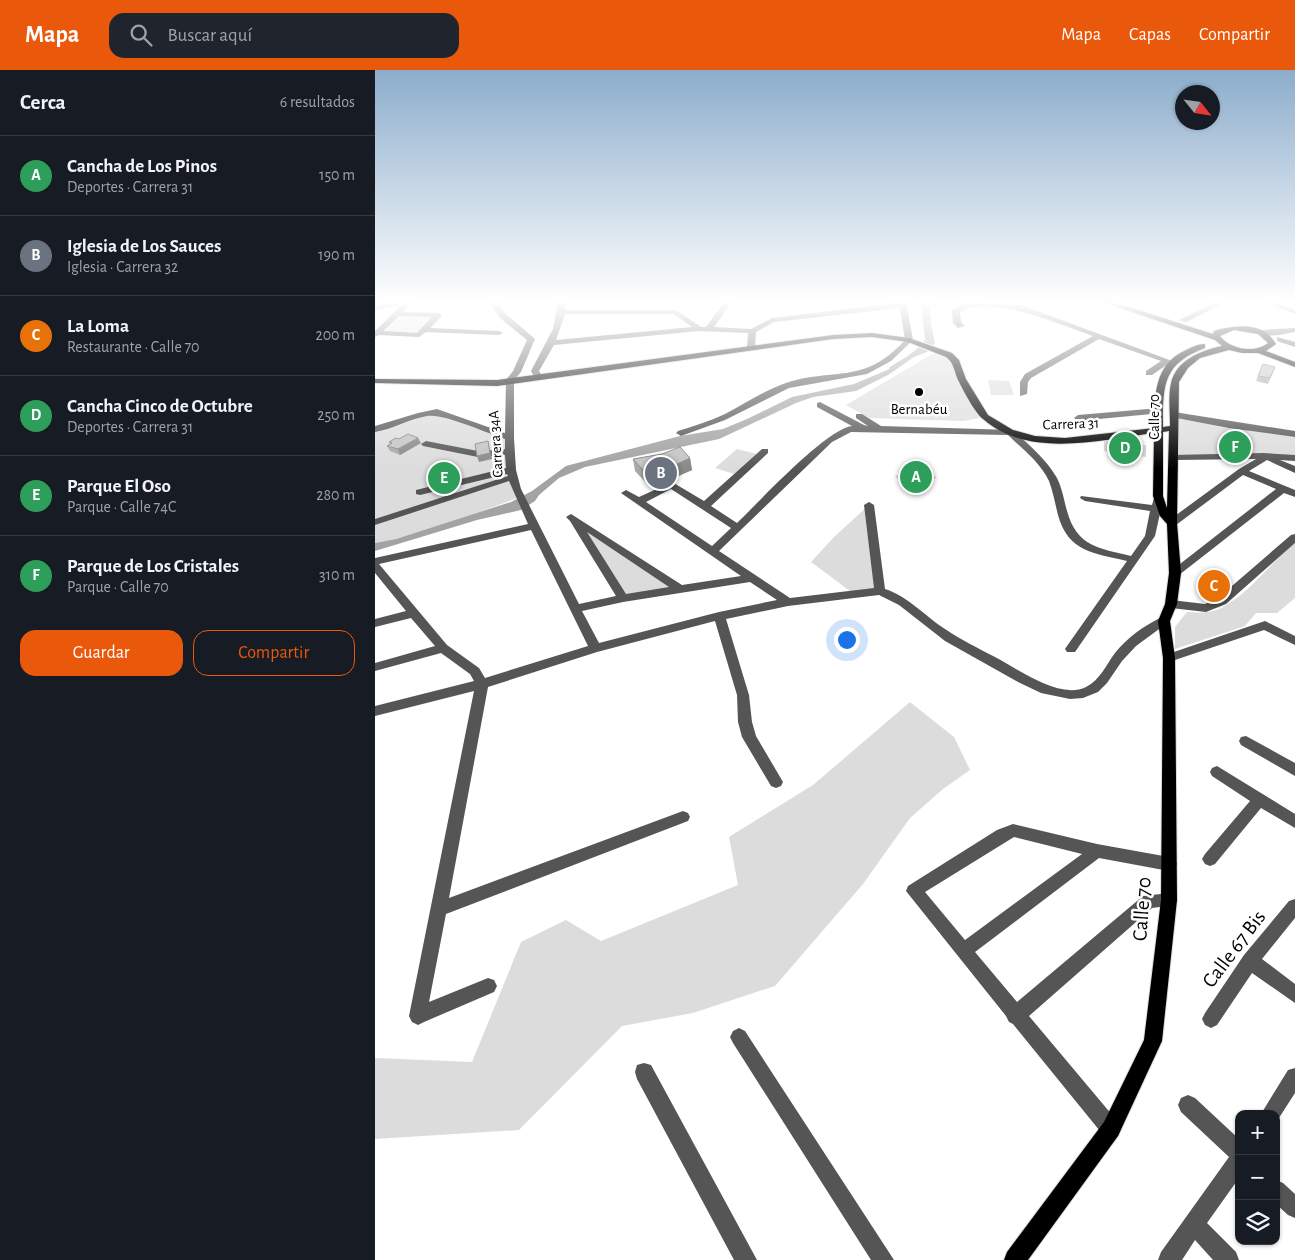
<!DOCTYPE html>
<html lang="es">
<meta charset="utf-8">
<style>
body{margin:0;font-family:"Alegreya Sans",sans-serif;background:#20242c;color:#f1f3f6}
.controls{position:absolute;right:15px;bottom:15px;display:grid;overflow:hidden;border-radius:10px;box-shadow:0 1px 4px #0004}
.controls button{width:45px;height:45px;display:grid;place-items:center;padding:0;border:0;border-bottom:1px solid #363941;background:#171b24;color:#f1f3f6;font:25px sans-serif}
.compass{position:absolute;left:800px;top:15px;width:45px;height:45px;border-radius:50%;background:#171b24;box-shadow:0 1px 4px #0004;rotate:120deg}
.you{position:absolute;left:471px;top:569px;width:18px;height:18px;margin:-12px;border:4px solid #fff;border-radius:50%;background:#1a73e8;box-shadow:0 0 0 8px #1a73e833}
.badge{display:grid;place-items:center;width:32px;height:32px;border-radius:50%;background:#ea580c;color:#fff;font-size:16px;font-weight:700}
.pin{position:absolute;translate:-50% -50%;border:2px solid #fff;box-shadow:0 1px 5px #0006}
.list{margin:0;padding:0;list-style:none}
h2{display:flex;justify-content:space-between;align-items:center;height:65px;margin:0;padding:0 20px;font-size:21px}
h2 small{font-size:16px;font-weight:400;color:#9ea1a6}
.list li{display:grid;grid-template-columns:32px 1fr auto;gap:15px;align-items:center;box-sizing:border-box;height:80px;padding:0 20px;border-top:1px solid #363941}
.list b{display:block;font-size:19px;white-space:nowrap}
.list p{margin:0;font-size:16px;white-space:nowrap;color:#9ea1a6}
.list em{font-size:16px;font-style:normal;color:#9ea1a6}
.actions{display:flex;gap:10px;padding:15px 20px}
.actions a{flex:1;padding:11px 0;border:1px solid #ea580c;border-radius:15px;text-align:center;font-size:18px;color:#ea580c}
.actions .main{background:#ea580c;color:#fff}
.icon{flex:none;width:28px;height:28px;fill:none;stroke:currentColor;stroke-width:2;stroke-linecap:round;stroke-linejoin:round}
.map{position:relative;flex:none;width:920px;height:1190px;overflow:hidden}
header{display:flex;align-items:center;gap:30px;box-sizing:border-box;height:70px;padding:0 25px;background:#ea580c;color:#fff}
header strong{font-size:24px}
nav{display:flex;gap:28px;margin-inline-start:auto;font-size:18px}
.search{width:350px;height:45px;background:#20242c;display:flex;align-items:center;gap:12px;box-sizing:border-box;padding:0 18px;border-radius:15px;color:#9ea1a6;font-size:19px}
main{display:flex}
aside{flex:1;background:#171b24}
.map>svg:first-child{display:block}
</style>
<header>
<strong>Mapa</strong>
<div class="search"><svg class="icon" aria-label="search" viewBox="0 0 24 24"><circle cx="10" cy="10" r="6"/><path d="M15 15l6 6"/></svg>Buscar aquí</div>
<nav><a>Mapa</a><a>Capas</a><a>Compartir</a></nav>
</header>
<main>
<aside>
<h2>Cerca<small>6 resultados</small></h2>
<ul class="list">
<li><span class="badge" style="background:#2e9e5b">A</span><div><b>Cancha de Los Pinos</b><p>Deportes · Carrera 31</p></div><em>150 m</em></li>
<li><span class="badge" style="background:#6b7280">B</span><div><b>Iglesia de Los Sauces</b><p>Iglesia · Carrera 32</p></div><em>190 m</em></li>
<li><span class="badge" style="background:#e8710a">C</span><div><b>La Loma</b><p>Restaurante · Calle 70</p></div><em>200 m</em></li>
<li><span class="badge" style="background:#2e9e5b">D</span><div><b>Cancha Cinco de Octubre</b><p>Deportes · Carrera 31</p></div><em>250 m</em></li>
<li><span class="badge" style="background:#2e9e5b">E</span><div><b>Parque El Oso</b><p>Parque · Calle 74C</p></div><em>280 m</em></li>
<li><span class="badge" style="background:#2e9e5b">F</span><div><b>Parque de Los Cristales</b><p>Parque · Calle 70</p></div><em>310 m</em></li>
</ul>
<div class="actions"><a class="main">Guardar</a><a>Compartir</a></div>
</aside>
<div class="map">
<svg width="920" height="1190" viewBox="0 0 920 1190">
<rect width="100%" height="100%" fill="#fff"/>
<!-- green -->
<path fill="#dcdcdc" d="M23 244 63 245 44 265 2 263Z
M564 280 574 285 610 347 589 351 494 348 471 335Z
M613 310 634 311 639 325H616Z
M58 342 134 368 145 427 84 450 21 469 0 473V359Z
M799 348 920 367V388L800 387Z
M729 370 771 375V387L729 381Z
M362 379 382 384 359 404 340 398Z
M549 397 562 408 532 418 520 406Z
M494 435 505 521 479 524 436 492 459 467Z
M196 447 305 519 248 528Z
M920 473V528L902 543H881L870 556 800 579V557L812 542C824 543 840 543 850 536 877 520 896 492 920 473Z
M535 632 579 667 595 700 568 719 535 748 488 814 400 916 318 943 247 956 144 1060 0 1069V988L97 992 146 872 191 850 226 871 363 815 354 767 438 715Z"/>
<!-- water -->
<path fill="#a3a3a3" d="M546 232H555L556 253 560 273 552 282 539 287 513 305 481 321 438 327 421 333 344 369 210 397 184 408 164 425 160 431 146 440 102 450 0 481V473L21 469 136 432 157 421 191 396 206 392 305 366 348 359 372 349 417 327 479 314 517 298 543 278 550 270Z"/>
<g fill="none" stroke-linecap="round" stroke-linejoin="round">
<!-- stream -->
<path stroke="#a3a3a3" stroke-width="3" d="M515 301 516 298 529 290"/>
<!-- major casing -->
<g stroke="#dbdbdb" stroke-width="2">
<path id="major" d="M727 232H738L838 264 839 261C860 255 888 251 901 274L891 281 920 292V297L883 283H867L854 280 825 288 813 298 804 312 802 453 806 503 802 534 795 551 800 588 802 830 787 971 743 1066 653 1190H629L632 1182 729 1052 769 970 786 830 788 588 783 551 790 534 794 503 792 454 785 446 778 426 779 363C725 370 653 389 608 349 600 343 588 320 583 310 579 301 579 293 571 287L533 272 497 267 458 269 122 316 0 313V309L122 310 458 265 497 263 534 268 577 283 584 290 591 309 613 345 638 360 660 366 690 368 779 358C780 326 778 295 811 280 817 277 823 274 830 274V278C787 294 788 316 788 357L795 356C795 342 793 326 796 313 801 290 827 280 847 276L840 270ZM859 260 883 264 893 273C879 284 855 279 845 266ZM794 361 792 438 788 426V362Z"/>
</g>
<!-- minor -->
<path fill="#555" fill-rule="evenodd" d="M20 232H38L28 242 66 243V247L55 258 124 261 128 263 124 265 51 262 44 267 4 265 0 267V261L27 235 0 240V236ZM24 246 57 247 42 263 8 261Z
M114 232H122L131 244 160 269 146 302 139 310V368L141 400 146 419 204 534 241 526 195 451 191 447 196 444 307 515 366 506 246 423 251 420 264 427 297 412 329 431 387 379H393V383L336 436 362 453C384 432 451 359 477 356L442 337V333L445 332 489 355 493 356 481 348V344H487L506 356 638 360C654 375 671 389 682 408 687 418 689 430 692 441 702 477 724 478 756 486L770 466 775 441 710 431 705 428 706 426 777 435 779 428H787L788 430 780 466 700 582H692L690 579 692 576 752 491C719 483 693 482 683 445 680 433 678 422 674 411 665 392 647 379 633 365L476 362 457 372 344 481 415 528 499 518 489 435 494 432 499 435 510 519C534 527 550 546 570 559 586 570 603 578 620 587 643 599 684 630 711 617 725 610 731 595 740 583 752 568 767 557 785 548L789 547 795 551 761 576 747 591 732 613 723 622 708 628 695 629 666 623 643 612 570 571 524 535 504 525 413 536 351 549 374 625 377 652 381 666 408 712 406 716 401 718 396 716 367 667 363 652 362 625 340 551 222 582 113 617 74 828 308 741 313 743 315 747 313 751 71 844 54 932 113 908 119 910 122 916 119 922 49 952 43 955 37 952 34 946 99 621 0 646V636L99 611 95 604 66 583 0 601V593L60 576 36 548 0 557V549L31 541 0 503V488L153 454 134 411 0 455V449L133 406 132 404 45 425 41 424V420L131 398 130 385 116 386 111 383 116 380 130 379V369C112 363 68 343 52 346 34 349 18 359 0 362V356L43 343 62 339 130 363 131 310 138 301 152 270 125 248ZM296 419 356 458 337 476 271 432ZM156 460 213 576 110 608 104 598 72 575 4 494ZM212 462 294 517 251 524ZM375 512 402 530 344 542 224 573 207 541 248 532Z
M183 232H191L190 240H301L326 257H331L349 232H357L339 257 376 259 397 248 531 232 538 270 516 291 492 304 414 318 350 350 306 366 301 363 303 361C319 356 335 351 350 344 369 334 387 322 408 314 458 296 487 317 530 270L525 238 399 252 381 262 380 278 376 280 372 278 373 263 324 261 179 275 164 301 167 306 160 308 156 301 178 259ZM190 244H299L317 257 181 270Z
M842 232H852L811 252 804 250Z
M889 232H900L920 240V244Z
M589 233 646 235 800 292 796 294H793L777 305H771V301L786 291 724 269 656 308 653 312 652 324 645 326V312L650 304 718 266C685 255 617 224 585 242L586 252 590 256 583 258 578 253 577 241Z
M920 258V262C908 264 890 269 879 262 884 259 911 259 920 258Z
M902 267 920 272V277L902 271Z
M784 338 787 339V343L703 351 699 348 703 345Z
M799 342 920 361V367L854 358 796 347V343Z
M51 371 103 381 108 384 103 387 48 376 46 374Z
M888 383 920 385V391L905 390 920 396V403L892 390 874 401 920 420V427L909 423 804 505H796L794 503 796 501 901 419 868 405 801 455H793L792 453 793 451 864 399 881 389 800 390 795 387 797 385Z
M920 464V473L851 534 831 542 796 538 790 534 796 530 830 534 843 528 916 465Z
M890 551 920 566V575L889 560 794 592 788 588 790 585Z
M871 666 920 693V706L866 675 864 671 866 667Z
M842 696 920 744V758L886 738 840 794 835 796 830 794 827 789 830 784 875 731 837 706 835 702 837 698Z
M638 754 722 774 794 787 799 789 802 794 799 799 794 801 724 788 600 882 642 932 768 826 794 823 800 825 802 830 800 835 777 838 654 946 743 1052 746 1059 743 1066 736 1069 729 1066 638 954 634 952 631 946 531 821 533 816 622 760ZM639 767 707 784 590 870 550 822Z
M920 829V848L887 889 920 914V933L877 903 842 955 836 958 830 955 827 949 830 943 869 885 914 831Z
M364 958 370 961 519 1190H496L358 973 355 967 358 961Z
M269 993 276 995 382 1190H359L262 1009 260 1002 262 995Z
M920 998V1023L902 1051 901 1044H886L913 1000Z
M813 1025 820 1028 864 1069V1108L832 1153 861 1182 864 1190H838L820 1170 807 1190H783L786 1182 854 1087 806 1042 803 1035 806 1028Z
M901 1110 908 1113 920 1124V1148L913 1145 901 1134Z"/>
<!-- major -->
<use href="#major" fill="#000" fill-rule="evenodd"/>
</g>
<!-- wall -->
<path fill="#a9a9a9" d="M900 297 893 314 881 311 883 306Z
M24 369 46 373 25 385 15 381 12 376 15 374 14 372Z
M315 388 317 400 283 415 275 417 260 401 258 389Z"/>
<!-- shaded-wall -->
<path fill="#898989" d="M43 368 46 373 25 385 23 379Z
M113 371 117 389 104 392 102 386Z
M315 388 317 400 283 415 275 417 273 406Z"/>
<!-- building -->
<path fill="#c4c4c4" stroke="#898989" d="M888 294 900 297 895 308 883 306Z
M33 364 43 368 23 379 12 376 17 373 14 372 21 368 24 369Z
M113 371 115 383 102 386 100 374Z
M305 377 315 388 281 404 273 406 258 389 287 384Z"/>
<!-- sky -->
<linearGradient id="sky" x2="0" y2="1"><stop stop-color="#8cadcc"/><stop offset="0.58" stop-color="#fff"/><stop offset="1" stop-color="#fff" stop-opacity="0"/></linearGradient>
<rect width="920" height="399" fill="url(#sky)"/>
<!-- markers -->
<circle fill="#000" stroke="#fff" stroke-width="2" cx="544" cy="322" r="5"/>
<g text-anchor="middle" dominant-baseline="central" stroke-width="5" stroke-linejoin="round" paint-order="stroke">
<!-- far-poi labels -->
<g font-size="15" fill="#000" stroke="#fff">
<text x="544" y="339">Bernabéu</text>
</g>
<!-- far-street labels -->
<g font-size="15" fill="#000" stroke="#fff">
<text transform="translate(779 347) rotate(-90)">Calle 70</text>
<text transform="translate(696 354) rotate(-2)">Carrera 31</text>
<text transform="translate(121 374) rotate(-94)">Carrera 34A</text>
</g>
<!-- near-street labels -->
<g font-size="21" fill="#000" stroke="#fff">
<text transform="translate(767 839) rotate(-86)">Calle 70</text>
<text transform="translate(859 879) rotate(-53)">Calle 67 Bis</text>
</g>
</g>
</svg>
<div class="controls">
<button>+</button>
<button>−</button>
<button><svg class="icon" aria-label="layers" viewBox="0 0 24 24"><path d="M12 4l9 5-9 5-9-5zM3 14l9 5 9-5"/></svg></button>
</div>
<svg class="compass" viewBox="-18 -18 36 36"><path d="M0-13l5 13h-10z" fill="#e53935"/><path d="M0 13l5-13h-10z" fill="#9ea1a6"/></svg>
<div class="you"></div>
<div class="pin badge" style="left:541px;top:407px;background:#2e9e5b">A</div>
<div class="pin badge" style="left:286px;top:403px;background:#6b7280">B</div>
<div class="pin badge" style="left:839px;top:516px;background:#e8710a">C</div>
<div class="pin badge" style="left:750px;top:378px;background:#2e9e5b">D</div>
<div class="pin badge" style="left:69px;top:408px;background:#2e9e5b">E</div>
<div class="pin badge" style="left:860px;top:377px;background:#2e9e5b">F</div>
</div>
</main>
